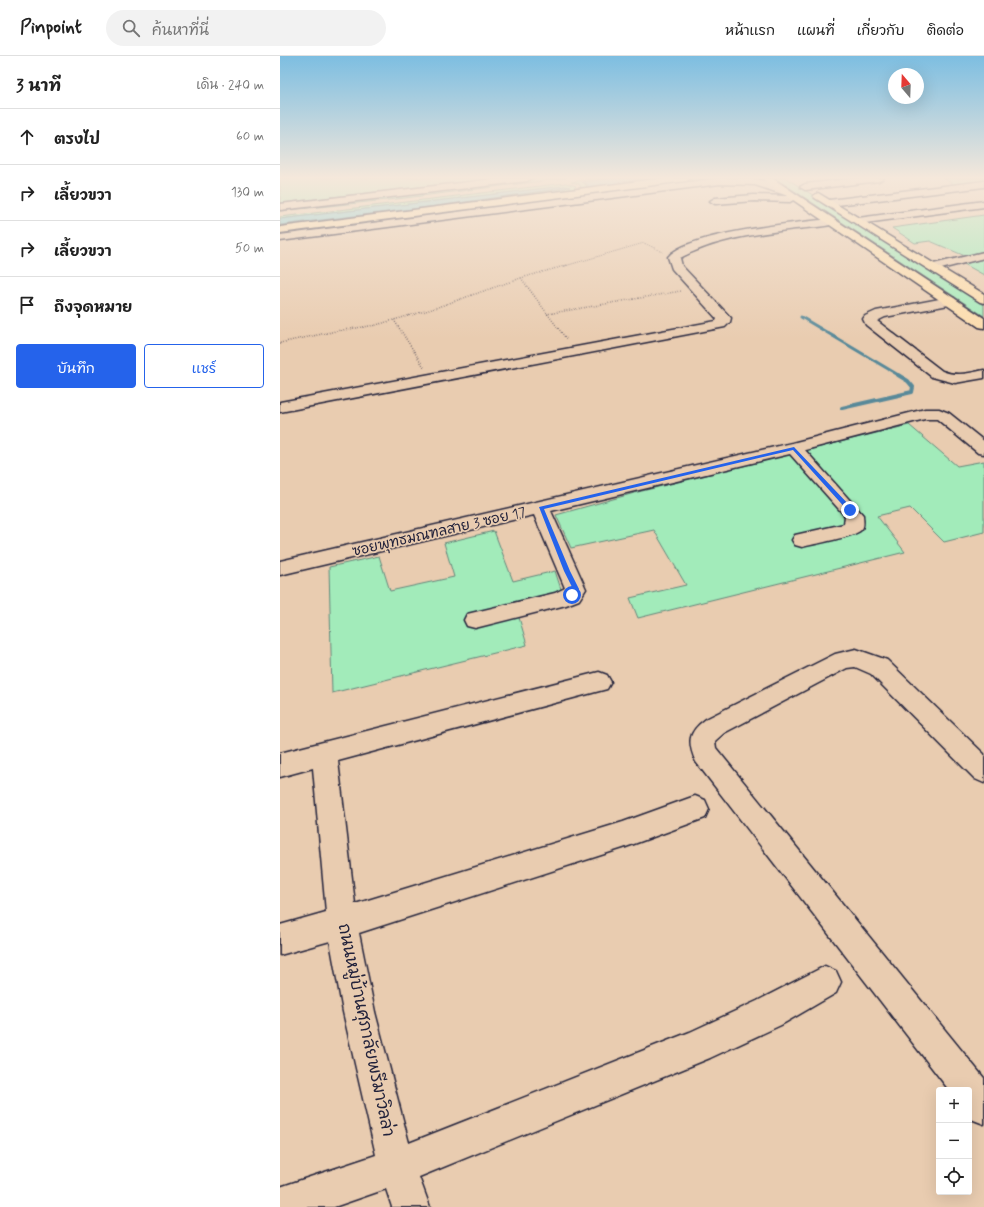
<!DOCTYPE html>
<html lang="th">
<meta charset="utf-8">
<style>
body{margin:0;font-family:Mynerve,"Playpen Sans Thai",sans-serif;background:#f2f2f2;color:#222}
.controls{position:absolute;right:12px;bottom:12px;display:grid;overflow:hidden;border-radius:4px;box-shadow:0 4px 16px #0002}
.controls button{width:36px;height:36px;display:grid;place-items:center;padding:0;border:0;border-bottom:1px solid #e0e0e0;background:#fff;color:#222;font:20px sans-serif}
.compass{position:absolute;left:608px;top:12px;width:36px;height:36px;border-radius:50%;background:#fff;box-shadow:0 4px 16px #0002;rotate:341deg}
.stop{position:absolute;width:12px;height:12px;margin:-9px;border:3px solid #2563eb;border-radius:50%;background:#fff}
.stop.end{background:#2563eb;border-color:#fff;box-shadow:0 1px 4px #0008}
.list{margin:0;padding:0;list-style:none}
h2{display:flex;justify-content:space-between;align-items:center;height:52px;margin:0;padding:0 16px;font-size:17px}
h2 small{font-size:13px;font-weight:400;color:#767676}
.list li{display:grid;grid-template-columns:26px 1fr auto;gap:12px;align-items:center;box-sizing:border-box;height:56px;padding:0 16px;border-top:1px solid #e0e0e0}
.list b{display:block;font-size:15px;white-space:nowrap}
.list em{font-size:13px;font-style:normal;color:#767676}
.actions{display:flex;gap:8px;padding:12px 16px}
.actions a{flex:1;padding:9px 0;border:1px solid #2563eb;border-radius:4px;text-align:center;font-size:14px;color:#2563eb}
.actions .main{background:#2563eb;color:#fff}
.icon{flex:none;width:22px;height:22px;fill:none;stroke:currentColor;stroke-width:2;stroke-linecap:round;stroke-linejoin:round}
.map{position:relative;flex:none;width:704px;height:1151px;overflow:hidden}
header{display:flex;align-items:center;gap:24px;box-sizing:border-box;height:56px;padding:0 20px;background:#fff;border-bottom:1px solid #e0e0e0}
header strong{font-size:19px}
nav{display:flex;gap:22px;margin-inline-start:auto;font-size:14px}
.search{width:280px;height:36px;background:#f2f2f2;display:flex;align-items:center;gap:10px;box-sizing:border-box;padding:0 14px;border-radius:22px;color:#767676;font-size:15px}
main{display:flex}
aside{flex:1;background:#fff}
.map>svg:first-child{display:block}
</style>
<header>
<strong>Pinpoint</strong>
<div class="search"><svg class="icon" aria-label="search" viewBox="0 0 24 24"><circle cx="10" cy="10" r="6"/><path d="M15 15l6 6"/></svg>ค้นหาที่นี่</div>
<nav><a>หน้าแรก</a><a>แผนที่</a><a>เกี่ยวกับ</a><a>ติดต่อ</a></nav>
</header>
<main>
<aside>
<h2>3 นาที<small>เดิน · 240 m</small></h2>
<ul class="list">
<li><svg class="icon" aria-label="ahead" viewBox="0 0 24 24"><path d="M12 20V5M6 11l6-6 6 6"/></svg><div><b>ตรงไป</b></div><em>60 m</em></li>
<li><svg class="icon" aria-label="right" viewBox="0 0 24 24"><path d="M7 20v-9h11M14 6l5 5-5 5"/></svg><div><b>เลี้ยวขวา</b></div><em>130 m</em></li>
<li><svg class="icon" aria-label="right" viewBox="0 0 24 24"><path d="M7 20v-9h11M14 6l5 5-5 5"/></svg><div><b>เลี้ยวขวา</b></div><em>50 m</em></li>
<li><svg class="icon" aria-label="arrive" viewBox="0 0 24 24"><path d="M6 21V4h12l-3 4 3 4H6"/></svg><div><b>ถึงจุดหมาย</b></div></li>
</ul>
<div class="actions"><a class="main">บันทึก</a><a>แชร์</a></div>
</aside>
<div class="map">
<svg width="704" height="1151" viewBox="0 0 704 1151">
<rect width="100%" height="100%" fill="#e9ccb0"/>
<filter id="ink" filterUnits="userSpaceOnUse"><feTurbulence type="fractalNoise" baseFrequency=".025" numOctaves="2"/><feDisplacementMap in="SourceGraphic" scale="8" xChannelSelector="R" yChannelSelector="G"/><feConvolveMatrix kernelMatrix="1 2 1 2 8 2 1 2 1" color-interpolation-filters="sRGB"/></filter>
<g filter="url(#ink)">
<!-- green -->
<path fill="#a2ebba" stroke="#62867a" d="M0 122H218L0 147Z
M262 122H286L117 143 0 155V153Z
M319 122H335L303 126 308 131 377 122H392L300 133 301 131 299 128 291 126Z
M421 122H480V123L462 122 0 180V176Z
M495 122H506L704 248V260Z
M662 122H704V126L678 130Z
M286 127 296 130 294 133 289 134 165 151 0 171V169L286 132 285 130 0 163V161Z
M704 159V195L685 200 650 185 635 187 612 172Z
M704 203V219L684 208Z
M629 369 677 410 704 405V476L664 486 630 452 597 460 625 496 358 562 350 542 406 529 374 474 291 492 276 459 358 436Z
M214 475 233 525 275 515 285 545 238 558 247 589 52 637 49 511 99 500 110 535 174 521 164 487Z"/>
<!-- water -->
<path fill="#7dcdd7" stroke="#598999" d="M335 122H377L307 131V128L302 126Z
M285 130 290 131 164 149 0 169V163Z"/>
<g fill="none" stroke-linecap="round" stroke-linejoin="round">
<!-- stream-far1 -->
<path stroke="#598999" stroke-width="3" d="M521 261 620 320"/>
<!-- stream -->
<path stroke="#598999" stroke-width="4" d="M562 352 632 336 633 331 628 325 618 319"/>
<!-- minor casing -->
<g stroke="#22223b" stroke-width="3">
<path id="minor" d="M223 122H252L247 125 0 154V148Z
M440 122C458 121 501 123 513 137L508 140 475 129 440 128 0 185V179Z
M576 122H604L599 125 525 134 520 131 525 128Z
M704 125V131L549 150 544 147 549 144Z
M474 139 510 140 515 143 510 146 474 145 435 148 430 145 435 142Z
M704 145V151L578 168 573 165 578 162Z
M551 163 556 166 555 168C542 171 528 172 515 173 476 178 435 183 400 202L402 210 451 262 450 266 445 271 0 356V346L436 265 437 263 392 213 388 201C406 177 520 166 551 163Z
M704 196V202L653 215 649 213 647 211 649 209Z
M670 241 674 242 676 245 674 248 605 261 597 265 662 315C677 321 689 317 704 314V322L675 327 652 321 586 269 583 263 585 260 596 255Z
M645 353H659L669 357 704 385V398L698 397 657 363H645L525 394 583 459C583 464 585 470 581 474 575 481 533 488 522 491L515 489 512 484 515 479 564 468 565 460 510 398 271 455 306 533 299 544 286 549 195 572 187 570 184 564 187 558 275 537 285 532 254 459 0 519V505L512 387Z
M576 593 607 604 704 698V727L695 723 591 618 575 611 567 612 444 677 435 685 436 692 704 1022V1068L691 1063 689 1059V1034H669L416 706C407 686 408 676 426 663L555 598Z
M319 616 327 619 331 626 327 633 58 705 75 848 343 766 415 740 425 744 429 753 425 762 343 792 79 877 95 956 129 1087 410 976 477 945 545 910 556 915 561 926 556 937 501 969 430 1002 139 1121 150 1151H112L106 1133 54 1151H0V1131L96 1099 63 956 50 885 0 899V869L46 856 33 712 0 721V697Z"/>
</g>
<!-- major casing -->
<g stroke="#22223b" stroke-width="3">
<path id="major" d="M384 122H411L406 125 0 177V171Z
M481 122H492L704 262V272L699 271Z
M538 137 704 238V247L700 246 535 142 533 140Z"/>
</g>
<!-- path-far1 -->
<path stroke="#22223b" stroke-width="1" stroke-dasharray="0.5 1.5" stroke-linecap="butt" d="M285 210 364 187 383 196"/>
<!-- path -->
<path stroke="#22223b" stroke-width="1.5" stroke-dasharray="0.5 2" stroke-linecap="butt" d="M241 222 287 284
M267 258 401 235
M114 264 144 311
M0 287 56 275 96 269 149 254 241 222 288 209"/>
<!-- minor -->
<use href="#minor" fill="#e9ccb0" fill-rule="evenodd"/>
<!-- major -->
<use href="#major" fill="#fcdcac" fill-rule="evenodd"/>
</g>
</g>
<!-- sky -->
<linearGradient id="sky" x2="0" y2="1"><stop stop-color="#7dbee1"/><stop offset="0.43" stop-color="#f5e8db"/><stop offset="1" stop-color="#f5e8db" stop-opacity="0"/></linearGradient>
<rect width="704" height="283" fill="url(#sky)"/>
<!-- route -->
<path fill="#2563eb" d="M514 391 572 452V455H568L513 394 264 453 290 515 299 533 294 541H290L289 539 293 533 284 515 259 451Z"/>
<g text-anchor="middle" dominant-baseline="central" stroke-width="3.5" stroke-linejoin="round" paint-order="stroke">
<!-- street labels -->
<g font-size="14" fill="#22223b" stroke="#e9ccb0">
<text transform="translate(159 476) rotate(-13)">ซอยพุทธมณฑลสาย 3 ซอย 17</text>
</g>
<!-- near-street labels -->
<g font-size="17" fill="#22223b" stroke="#e9ccb0">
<text transform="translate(86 974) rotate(78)">ถนนหมู่บ้านศุภาลัยพรีมาวิลล่า</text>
</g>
</g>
</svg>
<div class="controls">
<button>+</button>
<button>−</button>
<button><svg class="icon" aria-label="locate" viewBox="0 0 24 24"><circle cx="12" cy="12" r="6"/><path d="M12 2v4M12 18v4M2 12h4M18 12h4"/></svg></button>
</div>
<svg class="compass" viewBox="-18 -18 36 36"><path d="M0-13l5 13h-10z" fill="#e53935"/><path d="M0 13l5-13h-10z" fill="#767676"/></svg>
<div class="stop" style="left:292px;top:539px"></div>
<div class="stop end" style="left:570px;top:454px"></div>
</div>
</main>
